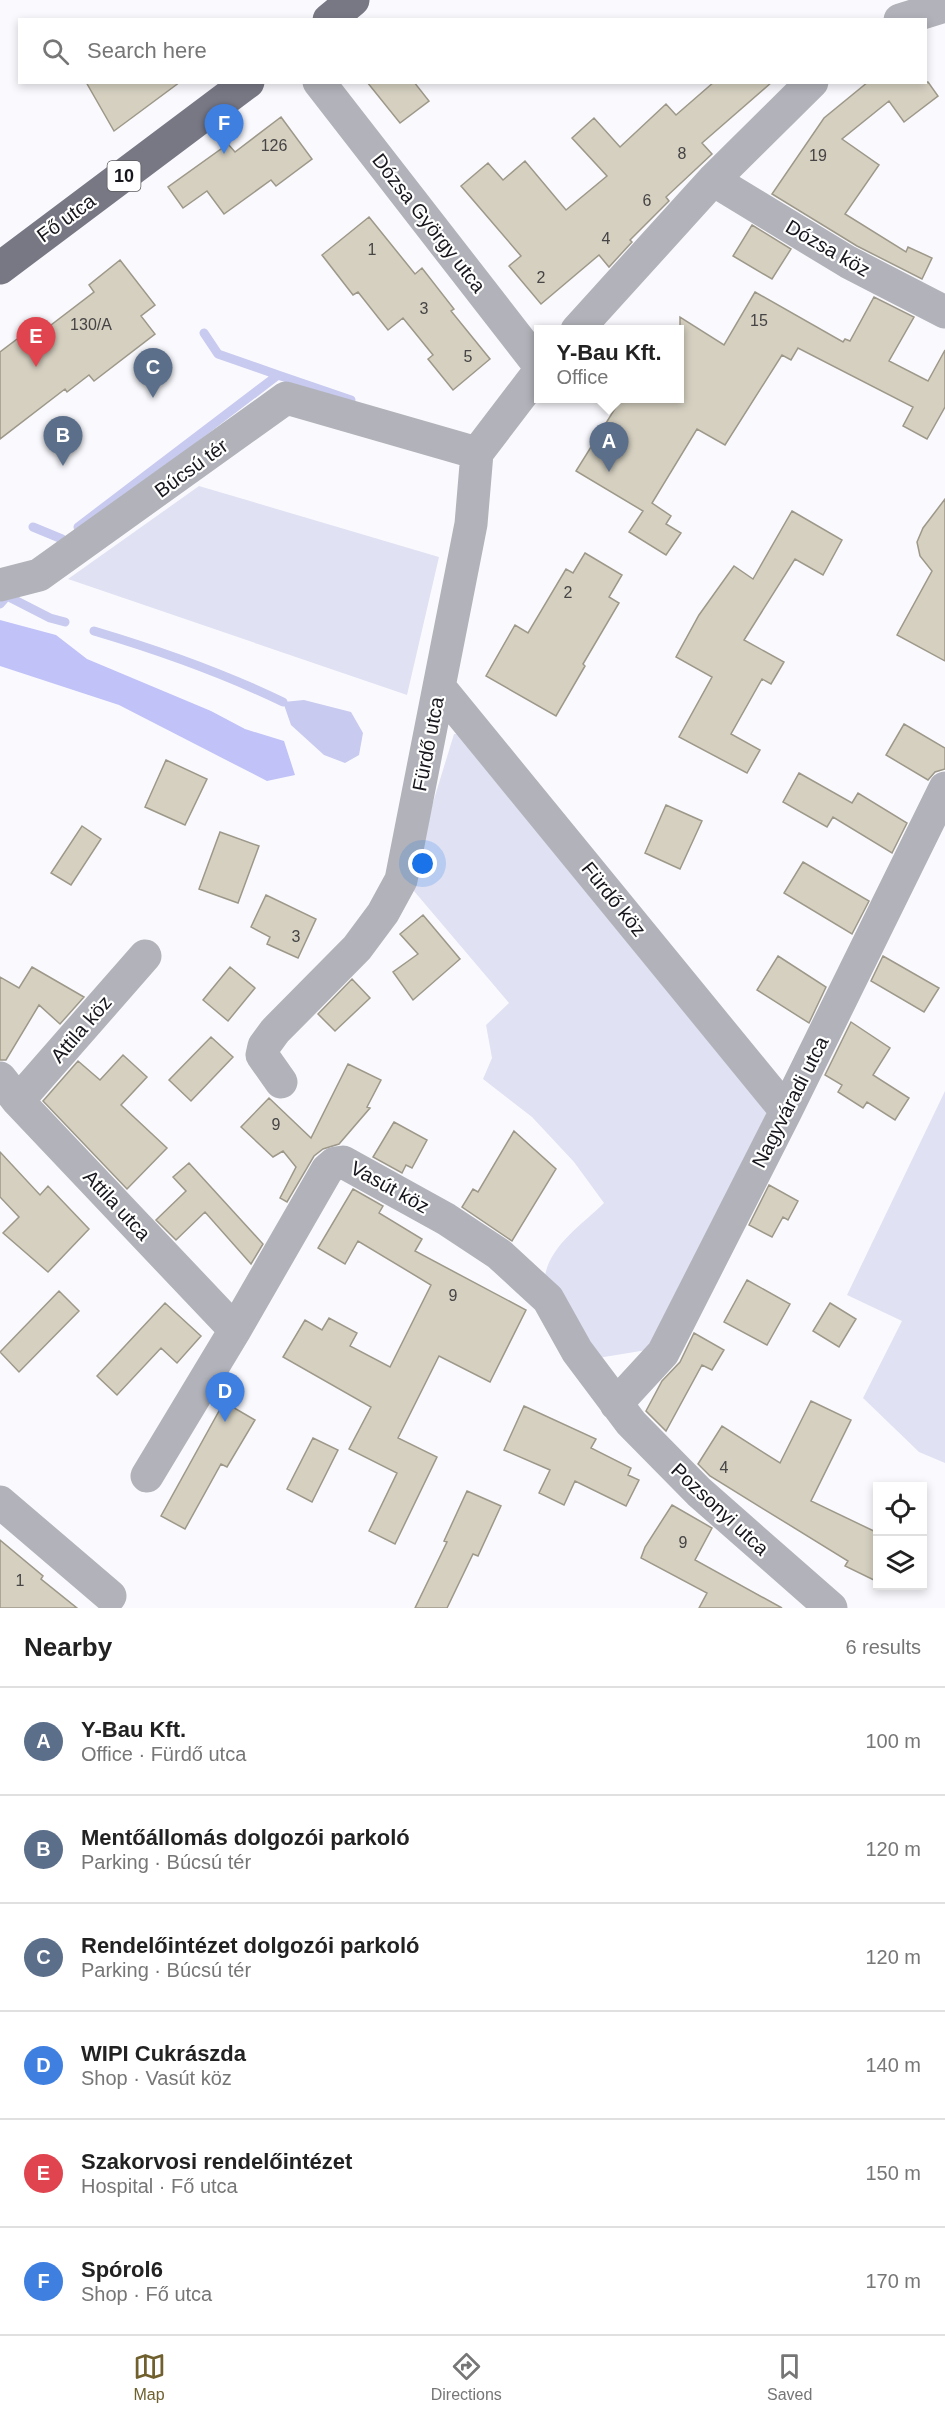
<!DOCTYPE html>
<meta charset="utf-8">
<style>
body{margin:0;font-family:Arial,sans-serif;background:#f2f2f2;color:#222}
.controls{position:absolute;right:18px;bottom:18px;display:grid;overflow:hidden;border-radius:0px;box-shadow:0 3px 9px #0003}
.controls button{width:54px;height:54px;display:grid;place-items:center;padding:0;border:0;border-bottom:2px solid #e0e0e0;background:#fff;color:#222;font:30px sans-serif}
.you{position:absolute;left:423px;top:864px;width:21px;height:21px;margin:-15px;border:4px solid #fff;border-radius:50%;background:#1a73e8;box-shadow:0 0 0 9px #1a73e833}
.badge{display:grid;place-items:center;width:39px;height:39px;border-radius:50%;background:#6f602e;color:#fff;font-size:20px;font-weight:700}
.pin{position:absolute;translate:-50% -50px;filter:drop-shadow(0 2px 3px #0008)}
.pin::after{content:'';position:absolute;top:32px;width:21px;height:18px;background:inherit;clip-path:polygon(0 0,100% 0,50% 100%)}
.popup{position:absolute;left:534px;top:325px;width:150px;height:78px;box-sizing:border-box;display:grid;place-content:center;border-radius:0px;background:#fff;filter:drop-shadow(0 2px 4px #0005);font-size:20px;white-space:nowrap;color:#767676}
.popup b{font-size:22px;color:#222}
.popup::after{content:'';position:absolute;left:50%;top:100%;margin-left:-12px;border:12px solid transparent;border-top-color:#fff}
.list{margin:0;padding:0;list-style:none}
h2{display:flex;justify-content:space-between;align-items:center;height:78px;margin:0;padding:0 24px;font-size:26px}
h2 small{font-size:20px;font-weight:400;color:#767676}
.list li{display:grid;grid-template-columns:39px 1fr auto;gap:18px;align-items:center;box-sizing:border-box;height:108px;padding:0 24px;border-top:2px solid #e0e0e0}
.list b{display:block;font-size:22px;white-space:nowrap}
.list p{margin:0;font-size:20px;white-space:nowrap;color:#767676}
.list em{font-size:20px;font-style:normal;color:#767676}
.icon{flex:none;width:33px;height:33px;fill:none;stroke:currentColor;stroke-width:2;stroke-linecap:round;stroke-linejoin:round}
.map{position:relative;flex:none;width:945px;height:1608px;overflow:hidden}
.search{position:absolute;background:#fff;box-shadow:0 3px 9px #0003;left:18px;right:18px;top:18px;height:66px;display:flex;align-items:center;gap:15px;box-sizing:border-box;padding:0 21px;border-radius:0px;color:#767676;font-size:22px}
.sheet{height:726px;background:#fff}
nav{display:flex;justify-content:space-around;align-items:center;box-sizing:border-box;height:84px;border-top:2px solid #e0e0e0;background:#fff;font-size:16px;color:#767676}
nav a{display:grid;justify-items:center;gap:3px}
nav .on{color:#6f602e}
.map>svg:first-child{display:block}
</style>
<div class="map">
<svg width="945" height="1608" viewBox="0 0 945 1608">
<rect width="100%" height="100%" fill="#fafafe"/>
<!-- green -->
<path fill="#e0e1f3" d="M199 486 439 557 407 695 68 579Z
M454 734H464L771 1112 653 1349 598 1358 545 1276C550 1245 583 1224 604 1203L574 1162 532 1117 483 1079 492 1058 486 1025 509 1003 408 884Z
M945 1091V1463L919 1452 863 1398 902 1321 847 1295Z"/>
<!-- forest -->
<path fill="#c0c2f8" d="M0 620 56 635 87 659 211 711 245 729 284 741 295 775 267 781 119 705 0 666Z"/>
<!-- water -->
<path fill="#c8caef" d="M304 700 351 712 363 733 359 755 345 763 324 755 291 725 283 702Z"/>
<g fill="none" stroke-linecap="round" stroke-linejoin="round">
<!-- stream -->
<path stroke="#c8caef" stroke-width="9" d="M204 333 218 354 278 375
M33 527 62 539
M78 527 278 375 351 400
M0 604 7 596 50 618 65 622
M94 631C158 650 223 673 283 702"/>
</g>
<!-- building -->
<path fill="#d5d0c0" stroke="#9d9889" stroke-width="1.5" d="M86 82H180L114 131Z
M367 82H414L429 101 400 123Z
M714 82H772L702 143 712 154 666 197 669 201 630 240 632 242 609 267 599 255 541 304 509 266 521 256 461 186 488 163 503 180 525 161 566 210 607 176 572 138 594 118 620 147 666 104 676 115Z
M868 82H928L938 96 904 122 889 101 842 139 879 165 845 214 906 252 908 247 932 258 922 279 857 246 772 194 824 118Z
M281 117 312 159 276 186 271 180 224 214 207 191 183 208 168 187 228 144 235 152Z
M369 217 415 274 422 268 454 309 451 311 490 359 453 390 428 359 433 355 403 318 388 330 358 292 353 295 322 255Z
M752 225 791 249 772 279 733 256Z
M120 260 155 305 141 316 155 334 94 381 89 375 67 392 65 389 0 439V352L41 321 47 328 94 292 89 285Z
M755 292 843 342 845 339 850 341 874 297 914 317 889 361 928 381 945 350V407L927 439 903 426 913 407 798 348 791 360 782 355 725 445 697 429 652 503 671 516 666 524 681 533 666 555 629 532 643 511 576 471 621 399H680V317L724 345Z
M945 499V661L897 635 932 571 920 556 917 542 923 528Z
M792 511 842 540 823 575 795 559 744 640 784 662 771 684 762 679 731 734 760 750 747 773 679 737 712 677 676 657 699 615 734 566 753 579Z
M585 553 622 575 609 597 619 603 583 664 585 666 556 716 486 676 515 625 528 633 566 569 573 573Z
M904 724 945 748V769L935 772 928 780 886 755Z
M166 760 207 779 185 825 145 807Z
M799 773 852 803 858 793 907 823 892 853 833 817 827 827 783 802Z
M666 805 702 821 680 869 645 853Z
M82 826 101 839 71 885 51 873Z
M220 832 259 846 238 903 199 889Z
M803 862 869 901 852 934 784 893Z
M266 895 316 919 298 958 267 944 270 937 251 927Z
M423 915 460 959 413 1000 393 972 418 954 400 934Z
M778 956 826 987 809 1023 757 990Z
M883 956 939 988 924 1012 871 981Z
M32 967 84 997 60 1024 39 1005 6 1060H0V977L19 988Z
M230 967 255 988 228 1021 203 1000Z
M352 979 370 998 335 1031 318 1014Z
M851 1022 890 1048 873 1075 909 1098 895 1120 867 1102 863 1108 838 1092 842 1085 825 1075Z
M211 1037 233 1057 191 1101 169 1080Z
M123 1055 147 1077 121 1105 167 1148 127 1189 43 1101 78 1061 100 1080Z
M348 1064 381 1080 367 1107 370 1108 339 1144 323 1149 314 1156 287 1202 280 1198 296 1167 283 1151 273 1157 241 1127 269 1098 311 1138Z
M394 1122 427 1140 412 1168 406 1165 402 1173 373 1157Z
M514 1131 556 1169 512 1241 462 1207 473 1189 478 1192Z
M0 1152 40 1195 48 1186 89 1229 48 1272 3 1233 19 1217 0 1197Z
M189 1163 263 1244 251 1264 205 1212 176 1240 156 1220 186 1191 173 1177Z
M769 1185 798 1201 788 1220 783 1217 772 1237 749 1225Z
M353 1189 383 1206 379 1213 422 1239 415 1251 526 1310 490 1382 439 1356 398 1438 437 1457 395 1544 369 1531 397 1473 349 1449 371 1407 283 1357 305 1320 322 1330 329 1318 357 1333 350 1346 390 1367 431 1285 358 1241 345 1264 318 1248Z
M747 1280 790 1304 767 1345 724 1322Z
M59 1291 79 1311 19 1372 0 1352Z
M165 1303 201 1336 177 1363 161 1348 117 1395 97 1376Z
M830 1303 856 1319 839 1347 813 1331Z
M694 1333 724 1350 712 1370 702 1365 666 1431 646 1411 662 1381 680 1362Z
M811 1401 851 1420 811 1501 878 1533V1582L845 1566 848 1561 710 1476 698 1464 722 1426 780 1463Z
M224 1402 255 1420 227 1467 221 1464 185 1529 161 1516Z
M524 1406 596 1439 591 1448 631 1468 628 1475 639 1480 626 1506 575 1481 564 1505 539 1493 550 1470 504 1450Z
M313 1438 338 1450 312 1502 287 1489Z
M467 1491 501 1506 478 1556 473 1554 447 1608H415L447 1542 444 1541Z
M672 1505 712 1528 695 1560 782 1608H699L707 1593 641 1558 645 1547Z
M0 1540 43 1576 41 1579 77 1608H0Z"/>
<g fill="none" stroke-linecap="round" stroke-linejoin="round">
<!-- minor -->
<path stroke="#b2b3ba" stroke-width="33" d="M900 20 945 6
M319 82 538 364
M713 180 848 262 945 312
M577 330 713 180 812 82
M0 585 39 575 286 398 477 453
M440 688 786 1111
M0 1078 18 1101 235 1330
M281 1082 262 1055 264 1046 275 1031 357 948 383 913 401 880 471 524 477 453 538 373
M18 1101 145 956
M616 1404 663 1353 786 1111 945 788
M147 1476 235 1330 327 1170 335 1163 343 1162 446 1219 499 1254 548 1299 577 1351 631 1423 699 1492 831 1608"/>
<!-- tertiary -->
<path stroke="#b2b3ba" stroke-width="33" d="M0 1502 110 1596"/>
<!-- primary -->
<path stroke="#777884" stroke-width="33" d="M329 20 353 0
M0 268 248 82"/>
</g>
<g text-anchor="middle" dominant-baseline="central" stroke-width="4.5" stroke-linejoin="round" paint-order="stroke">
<!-- number labels -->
<g font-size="16" fill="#464445">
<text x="274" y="145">126</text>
<text x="682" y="153">8</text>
<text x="818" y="155">19</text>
<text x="647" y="200">6</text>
<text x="606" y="238">4</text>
<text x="372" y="249">1</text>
<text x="541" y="277">2</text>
<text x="424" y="308">3</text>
<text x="759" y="320">15</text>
<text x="91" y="324">130/A</text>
<text x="468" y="356">5</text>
<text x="568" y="592">2</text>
<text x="296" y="936">3</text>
<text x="276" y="1124">9</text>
<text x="453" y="1295">9</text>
<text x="724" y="1467">4</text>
<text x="683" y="1542">9</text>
<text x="20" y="1580">1</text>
</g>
<!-- shield labels -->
<rect fill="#fff" stroke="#5c5c60" stroke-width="1.5" x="107.5" y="161" width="33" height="30" rx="4.5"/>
<g font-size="18" font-weight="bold" fill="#16161c">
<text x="124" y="176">10</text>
</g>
<!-- street labels -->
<g font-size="20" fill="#16161c" stroke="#fff">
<text transform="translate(66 218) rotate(-36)">Fő utca</text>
<text transform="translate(429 223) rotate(52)">Dózsa György utca</text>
<text transform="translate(828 248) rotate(30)">Dózsa köz</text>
<text transform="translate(191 468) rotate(-36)">Búcsú tér</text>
<text transform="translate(428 744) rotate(-79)">Fürdő utca</text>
<text transform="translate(614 899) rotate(51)">Fürdő köz</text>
<text transform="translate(81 1029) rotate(-49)">Attila köz</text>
<text transform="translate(790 1102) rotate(-63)">Nagyváradi utca</text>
<text transform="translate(390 1187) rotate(29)">Vasút köz</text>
<text transform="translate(117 1205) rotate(47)">Attila utca</text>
<text transform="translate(720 1509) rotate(43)">Pozsonyi utca</text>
</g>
</g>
</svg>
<div class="controls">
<button><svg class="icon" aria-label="locate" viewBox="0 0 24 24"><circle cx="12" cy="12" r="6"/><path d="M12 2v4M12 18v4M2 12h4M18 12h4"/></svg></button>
<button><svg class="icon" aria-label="layers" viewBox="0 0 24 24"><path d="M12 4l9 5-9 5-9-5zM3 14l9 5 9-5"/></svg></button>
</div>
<div class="you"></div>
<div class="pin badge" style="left:609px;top:472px;background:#5c6f8a">A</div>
<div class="popup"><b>Y-Bau Kft.</b>Office</div>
<div class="pin badge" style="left:63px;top:466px;background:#5c6f8a">B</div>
<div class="pin badge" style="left:153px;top:398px;background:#5c6f8a">C</div>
<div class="pin badge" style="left:225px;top:1422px;background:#3f7fe0">D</div>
<div class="pin badge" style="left:36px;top:367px;background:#e0444e">E</div>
<div class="pin badge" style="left:224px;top:154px;background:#3f7fe0">F</div>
<div class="search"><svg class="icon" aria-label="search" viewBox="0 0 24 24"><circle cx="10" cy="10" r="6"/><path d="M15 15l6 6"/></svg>Search here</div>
</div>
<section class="sheet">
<h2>Nearby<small>6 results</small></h2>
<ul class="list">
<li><span class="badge" style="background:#5c6f8a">A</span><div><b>Y-Bau Kft.</b><p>Office · Fürdő utca</p></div><em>100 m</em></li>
<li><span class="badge" style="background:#5c6f8a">B</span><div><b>Mentőállomás dolgozói parkoló</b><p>Parking · Búcsú tér</p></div><em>120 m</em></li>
<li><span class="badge" style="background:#5c6f8a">C</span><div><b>Rendelőintézet dolgozói parkoló</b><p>Parking · Búcsú tér</p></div><em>120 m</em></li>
<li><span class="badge" style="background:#3f7fe0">D</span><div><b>WIPI Cukrászda</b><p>Shop · Vasút köz</p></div><em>140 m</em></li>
<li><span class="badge" style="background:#e0444e">E</span><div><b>Szakorvosi rendelőintézet</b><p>Hospital · Fő utca</p></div><em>150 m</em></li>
<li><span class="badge" style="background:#3f7fe0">F</span><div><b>Spórol6</b><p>Shop · Fő utca</p></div><em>170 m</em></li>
</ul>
</section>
<nav>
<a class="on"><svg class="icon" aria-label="map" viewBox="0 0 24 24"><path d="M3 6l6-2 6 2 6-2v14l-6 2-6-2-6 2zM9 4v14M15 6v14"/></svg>Map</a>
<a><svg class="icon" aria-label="directions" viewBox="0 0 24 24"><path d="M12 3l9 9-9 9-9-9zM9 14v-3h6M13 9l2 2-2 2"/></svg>Directions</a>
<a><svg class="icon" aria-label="saved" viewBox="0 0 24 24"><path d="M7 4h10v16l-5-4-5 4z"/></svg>Saved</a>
</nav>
